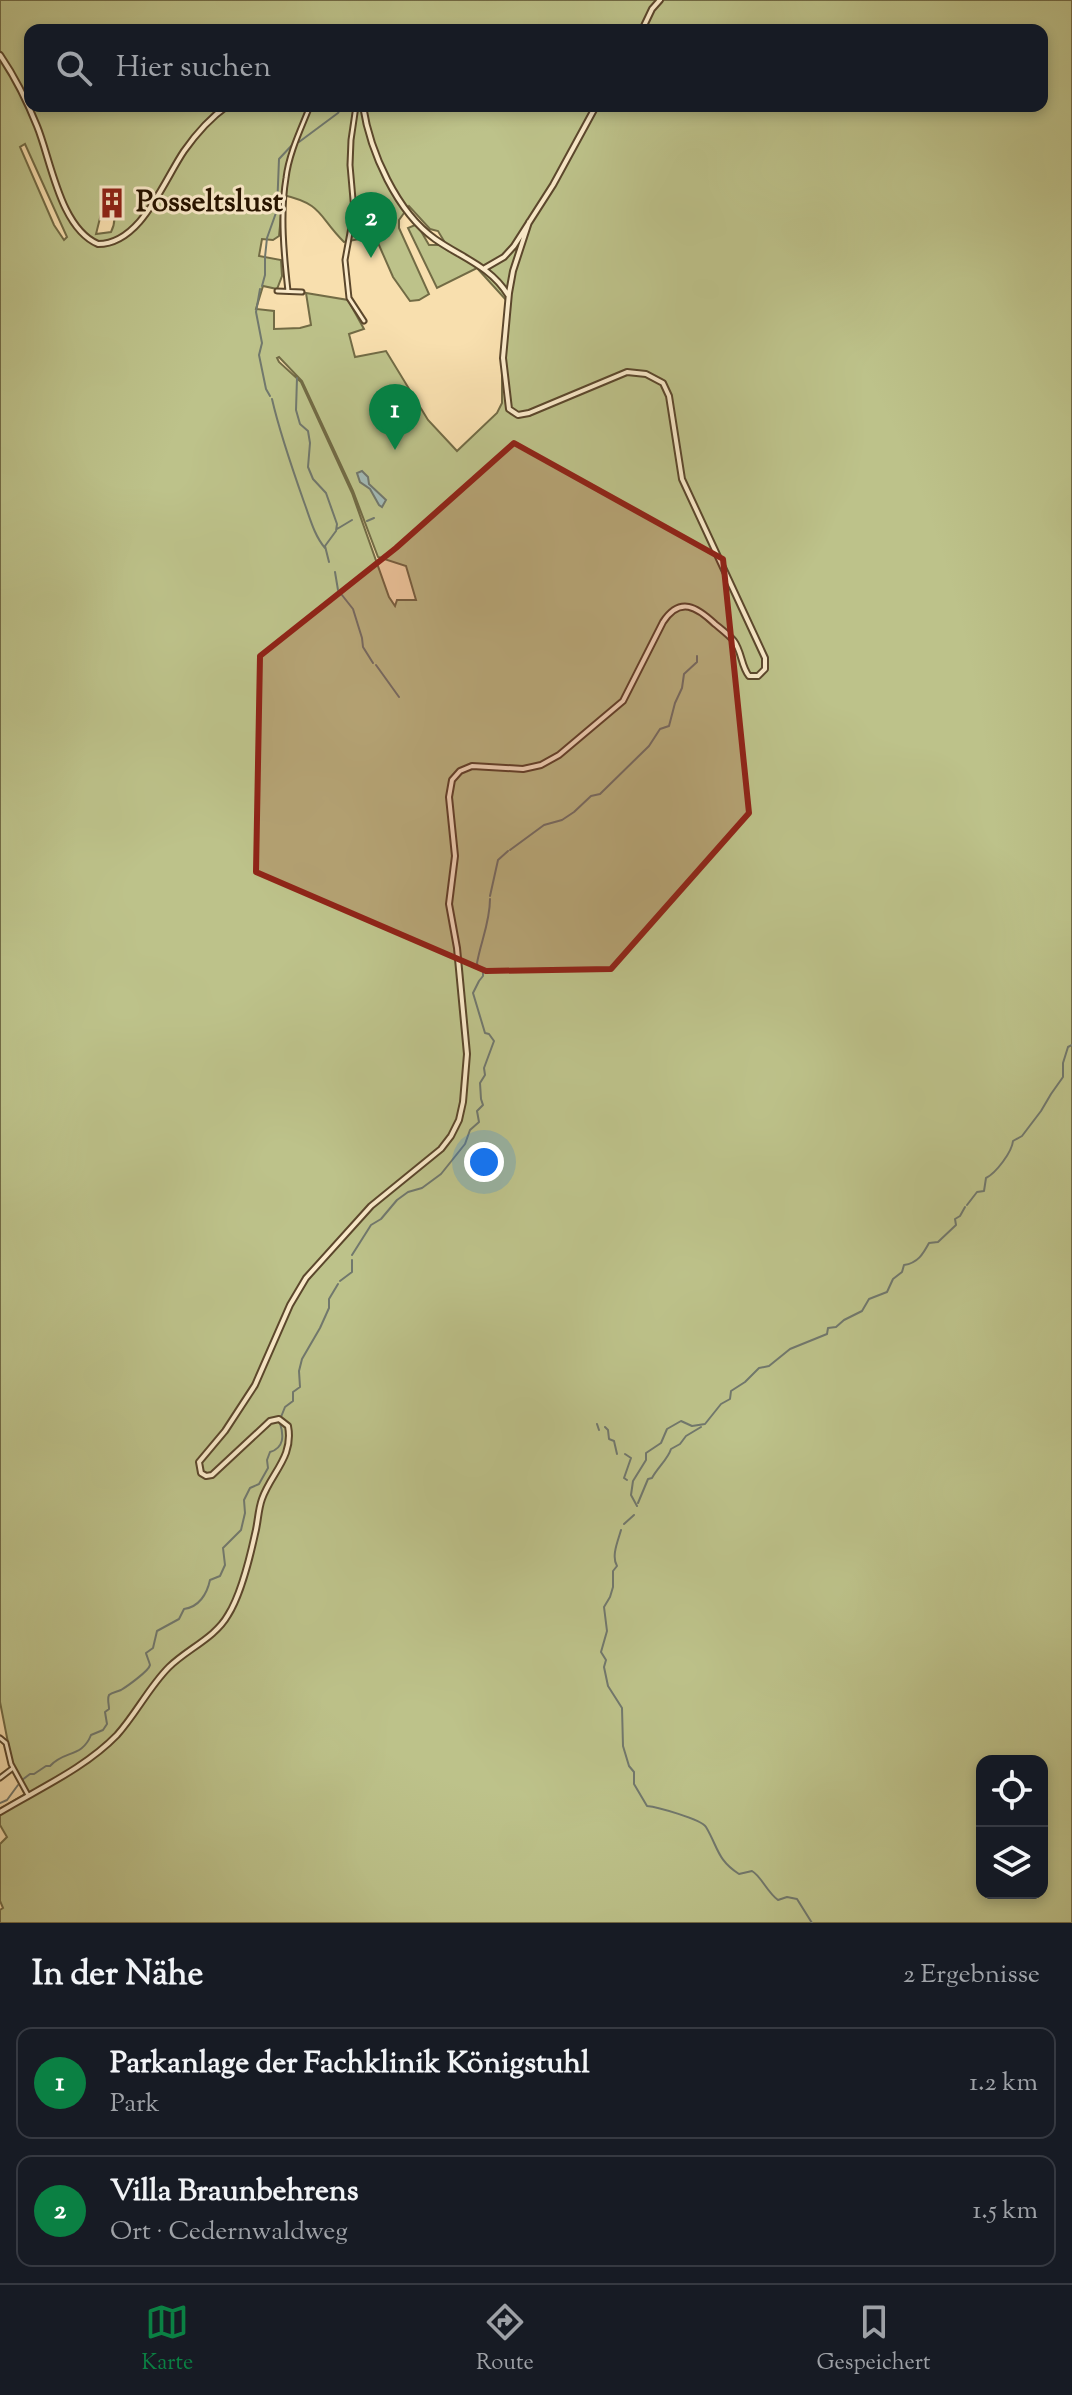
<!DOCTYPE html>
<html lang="de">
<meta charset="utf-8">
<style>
body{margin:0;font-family:"Sorts Mill Goudy",serif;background:#242831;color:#f1f3f6}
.controls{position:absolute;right:24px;bottom:24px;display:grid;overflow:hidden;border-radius:16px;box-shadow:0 4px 12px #0003}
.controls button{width:72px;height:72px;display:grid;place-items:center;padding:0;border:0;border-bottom:2px solid #363941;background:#171b24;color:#f1f3f6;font:40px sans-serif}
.you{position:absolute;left:484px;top:1162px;width:28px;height:28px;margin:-20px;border:6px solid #fff;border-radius:50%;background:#1a73e8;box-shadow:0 0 0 12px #1a73e833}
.badge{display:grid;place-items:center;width:52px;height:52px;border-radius:50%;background:#0b8043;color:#fff;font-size:26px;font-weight:700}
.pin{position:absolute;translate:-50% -66px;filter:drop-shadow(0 2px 4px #0008)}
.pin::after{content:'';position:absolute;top:42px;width:28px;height:24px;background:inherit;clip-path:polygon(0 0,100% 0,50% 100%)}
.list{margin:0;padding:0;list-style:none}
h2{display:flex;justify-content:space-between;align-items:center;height:104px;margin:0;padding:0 32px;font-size:34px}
h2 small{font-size:26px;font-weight:400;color:#9ea1a6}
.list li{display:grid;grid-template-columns:52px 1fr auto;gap:24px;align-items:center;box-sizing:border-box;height:112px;margin:0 16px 16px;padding:0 16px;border:2px solid #363941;border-radius:16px}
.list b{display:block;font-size:30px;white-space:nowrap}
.list p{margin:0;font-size:26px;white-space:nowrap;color:#9ea1a6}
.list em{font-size:26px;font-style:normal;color:#9ea1a6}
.icon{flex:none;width:44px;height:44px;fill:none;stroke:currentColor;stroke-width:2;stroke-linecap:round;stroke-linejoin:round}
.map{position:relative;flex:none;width:1072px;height:1923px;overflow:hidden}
.search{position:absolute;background:#171b24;box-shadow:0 4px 12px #0003;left:24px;right:24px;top:24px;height:88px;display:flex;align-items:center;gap:20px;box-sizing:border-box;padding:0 28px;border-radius:16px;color:#9ea1a6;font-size:30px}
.sheet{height:360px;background:#171b24}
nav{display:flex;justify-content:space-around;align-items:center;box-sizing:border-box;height:112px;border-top:2px solid #363941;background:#171b24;font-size:22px;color:#9ea1a6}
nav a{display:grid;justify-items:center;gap:4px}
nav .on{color:#0b8043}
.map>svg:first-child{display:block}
</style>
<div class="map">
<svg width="1072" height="1923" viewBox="0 0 1072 1923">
<rect width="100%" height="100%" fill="#f8dfae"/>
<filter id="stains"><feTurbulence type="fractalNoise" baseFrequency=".0025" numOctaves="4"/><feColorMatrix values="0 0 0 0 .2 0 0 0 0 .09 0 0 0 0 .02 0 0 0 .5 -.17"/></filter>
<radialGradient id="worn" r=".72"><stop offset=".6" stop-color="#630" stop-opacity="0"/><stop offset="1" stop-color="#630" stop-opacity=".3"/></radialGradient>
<!-- green -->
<path fill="#bdc28a" stroke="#726b45" stroke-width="2" fill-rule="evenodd" d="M0 0H1072V1923H0V1910L3 1908 0 1901V1844L7 1837 0 1825V1809L25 1794V1786L13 1768 0 1702ZM30 30H1042V106H30ZM25 144 67 237 64 240 54 225 20 147ZM283 195C323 204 318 216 344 242L375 236 393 277 410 301 419 300 429 294 399 228V220L409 206 430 229 438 231 444 241 442 245H429L418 226 415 225 408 228 437 288 477 268 507 301 502 351V403L497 413 457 451 428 420 386 351 355 357 349 334 364 329 348 300 306 293 311 325 300 328 274 329V311L256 309 263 286 277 289 282 276 281 260 259 256 262 239 273 240 279 236ZM104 208 112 209C116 217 115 224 111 232L96 234 102 210ZM279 357 302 381 353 491 378 557 406 566 416 600H397L395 606 389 597 352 493 301 382 279 362 277 358ZM982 1761H1042V1893H982Z"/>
<!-- water -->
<path fill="#a3bab6" stroke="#71786d" stroke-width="2" d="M362 471 368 477 369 484 386 500 382 507 379 505 370 489 360 482 357 473Z"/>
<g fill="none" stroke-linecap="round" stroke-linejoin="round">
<!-- stream -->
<path stroke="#71786d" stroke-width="2" d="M299 142 338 113 342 106
M262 286 265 275V257L267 238 277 210 279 159 293 144
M260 289 256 312 262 343 259 355 266 389 270 396
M297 378 296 410 300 424 308 431 310 443 308 467 313 479 326 493 337 524 336 531 325 546 329 562
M272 399C280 434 292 468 304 502 310 518 314 535 325 548
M367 521 374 518
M337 529 352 520
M335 572 338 590 353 609 362 638 363 647 373 663
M376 665 399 697
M510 850 544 825 562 820 574 812 591 796 600 794 649 746 660 729 669 726 675 703 682 688 684 674 697 662V656
M490 896 498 860 508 851
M967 1205 977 1192 984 1191 986 1178C996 1173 1012 1152 1013 1141L1022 1136 1041 1111 1051 1094 1063 1077V1063L1068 1047 1072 1045
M352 1255 371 1225 381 1219 397 1200 408 1192 422 1188 441 1174 465 1144 470 1130 479 1122 477 1111 483 1105 481 1099 480 1083 485 1075 484 1068 494 1041 489 1034 485 1033 473 993 479 981 483 976V971L478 968 477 963C481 941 490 922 490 899
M340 1281 352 1272V1260
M281 1417 285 1407 293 1401V1392L300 1387 299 1371 302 1359 320 1328 329 1308V1299L338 1284
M597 1424 599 1430
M605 1427 608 1430 609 1439 614 1441 617 1454
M625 1454 631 1458 624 1478 627 1480
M638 1503 648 1479 652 1478C658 1467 668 1459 671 1449L680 1444 686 1436 701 1427
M637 1506 631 1495 633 1481 646 1460V1453L661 1443 667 1429 681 1421 692 1426 705 1424 721 1404 730 1399 731 1391 745 1382 759 1368 769 1366 790 1349 827 1334 828 1328 836 1327 844 1320 862 1311 869 1299 887 1292 893 1279 902 1272 904 1265C918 1263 923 1254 929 1243L938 1242 956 1225 955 1219 960 1216 965 1207
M624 1524 634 1515
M621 1530C618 1541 611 1556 617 1566L613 1571V1587L610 1597 604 1607 607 1631 601 1652 606 1660 604 1667 608 1686 622 1708 623 1746 629 1766 634 1772V1784L647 1806C657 1807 701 1819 706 1827 718 1847 717 1860 739 1874L752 1871C761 1876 767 1892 778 1900L787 1897 797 1899 812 1923
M22 1780 30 1774H34L46 1766H50C64 1750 82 1758 91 1735L103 1730 107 1724 105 1712 109 1709C109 1704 107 1699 109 1695 112 1692 117 1692 121 1690 126 1687 149 1671 150 1665 150 1664 146 1654 146 1653L153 1648 157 1631 179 1619 184 1609C199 1607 207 1594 210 1580L220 1576 225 1565 223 1548 241 1530 245 1513 244 1500 250 1488 259 1484 268 1468 267 1460 270 1452C284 1448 284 1436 280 1423
M0 1803 7 1800 18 1785"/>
<!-- minor casing -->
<g stroke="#5b472c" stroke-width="7">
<path id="minor" d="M356 106 351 140 350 165 354 211 345 260 349 298 364 321
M277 291 302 292
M288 291C284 255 280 214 286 178 289 153 301 129 310 106
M0 1738 6 1743 11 1764 28 1795
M0 1778 13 1768"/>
</g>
<!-- tertiary casing -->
<g stroke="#5b472c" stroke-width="8">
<path id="tertiary" d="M642 30 652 9 660 0
M0 55C15 77 27 101 37 126 51 160 60 228 98 244 141 244 163 182 184 151 196 134 210 118 227 106
M363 106C370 152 397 212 435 239 462 258 490 266 508 295
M485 268 504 257 514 246 553 185 596 106
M0 1812C40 1788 85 1768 117 1735 136 1714 149 1687 169 1667 187 1649 215 1638 228 1615 240 1596 250 1557 255 1534 258 1523 258 1510 262 1499 271 1473 294 1457 288 1426L279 1419 270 1421 212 1475 206 1476 201 1473 199 1462 225 1431 255 1385 290 1305 306 1278 371 1206 441 1149 451 1136 459 1120 463 1102 467 1054 457 948 449 904 455 856 449 797 452 780 460 771 472 766 523 769 541 765 559 755 623 701 663 622C680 596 697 607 715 624 721 629 729 635 734 641 742 652 741 666 749 676H758L765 669V658L682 479 669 396 663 383 646 374 627 372 529 413 518 415 509 409 503 358 509 293 513 271 529 222"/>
</g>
<!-- minor -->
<use href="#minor" stroke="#faeaca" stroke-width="3"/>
<!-- tertiary -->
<use href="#tertiary" stroke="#faeaca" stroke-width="4"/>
</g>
<!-- marked area -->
<path fill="#8f2418" fill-opacity="0.2" stroke="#8f2418" stroke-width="6" stroke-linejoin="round" d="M514 443 723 559 749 813 611 969 486 971 256 872 260 656 396 548Z"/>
<!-- icons -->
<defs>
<g id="building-bare" transform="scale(2.4)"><path d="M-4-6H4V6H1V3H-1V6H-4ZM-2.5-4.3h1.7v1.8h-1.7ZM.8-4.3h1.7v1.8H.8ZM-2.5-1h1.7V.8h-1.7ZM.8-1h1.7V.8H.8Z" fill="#8f2418" stroke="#faeaca" stroke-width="2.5" paint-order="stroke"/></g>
</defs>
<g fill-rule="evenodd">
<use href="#building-bare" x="112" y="203"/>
</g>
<g text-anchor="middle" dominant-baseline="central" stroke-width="6" stroke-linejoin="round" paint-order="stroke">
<!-- poi labels -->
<g font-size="30" font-weight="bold" fill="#271400" stroke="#faeaca" text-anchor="start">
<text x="136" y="203">Posseltslust</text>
</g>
</g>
<rect width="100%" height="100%" filter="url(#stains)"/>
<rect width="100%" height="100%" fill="url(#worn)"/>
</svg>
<div class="controls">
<button><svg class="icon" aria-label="locate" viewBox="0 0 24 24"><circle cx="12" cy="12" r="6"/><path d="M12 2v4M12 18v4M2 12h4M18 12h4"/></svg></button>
<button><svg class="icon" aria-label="layers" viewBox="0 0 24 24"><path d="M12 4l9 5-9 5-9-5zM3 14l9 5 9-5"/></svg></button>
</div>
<div class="you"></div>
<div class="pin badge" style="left:395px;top:450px">1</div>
<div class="pin badge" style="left:371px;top:258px">2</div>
<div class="search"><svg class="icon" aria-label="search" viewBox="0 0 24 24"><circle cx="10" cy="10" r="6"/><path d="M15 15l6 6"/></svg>Hier suchen</div>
</div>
<section class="sheet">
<h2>In der Nähe<small>2 Ergebnisse</small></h2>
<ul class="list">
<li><span class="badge">1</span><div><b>Parkanlage der Fachklinik Königstuhl</b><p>Park</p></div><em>1.2 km</em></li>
<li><span class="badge">2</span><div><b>Villa Braunbehrens</b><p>Ort · Cedernwaldweg</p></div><em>1.5 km</em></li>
</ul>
</section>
<nav>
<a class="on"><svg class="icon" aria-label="map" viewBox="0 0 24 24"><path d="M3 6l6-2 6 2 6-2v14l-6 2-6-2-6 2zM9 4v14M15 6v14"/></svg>Karte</a>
<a><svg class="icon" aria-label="directions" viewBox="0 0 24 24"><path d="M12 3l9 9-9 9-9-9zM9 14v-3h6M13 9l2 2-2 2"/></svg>Route</a>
<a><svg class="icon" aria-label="saved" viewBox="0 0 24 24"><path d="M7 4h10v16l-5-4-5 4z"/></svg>Gespeichert</a>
</nav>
